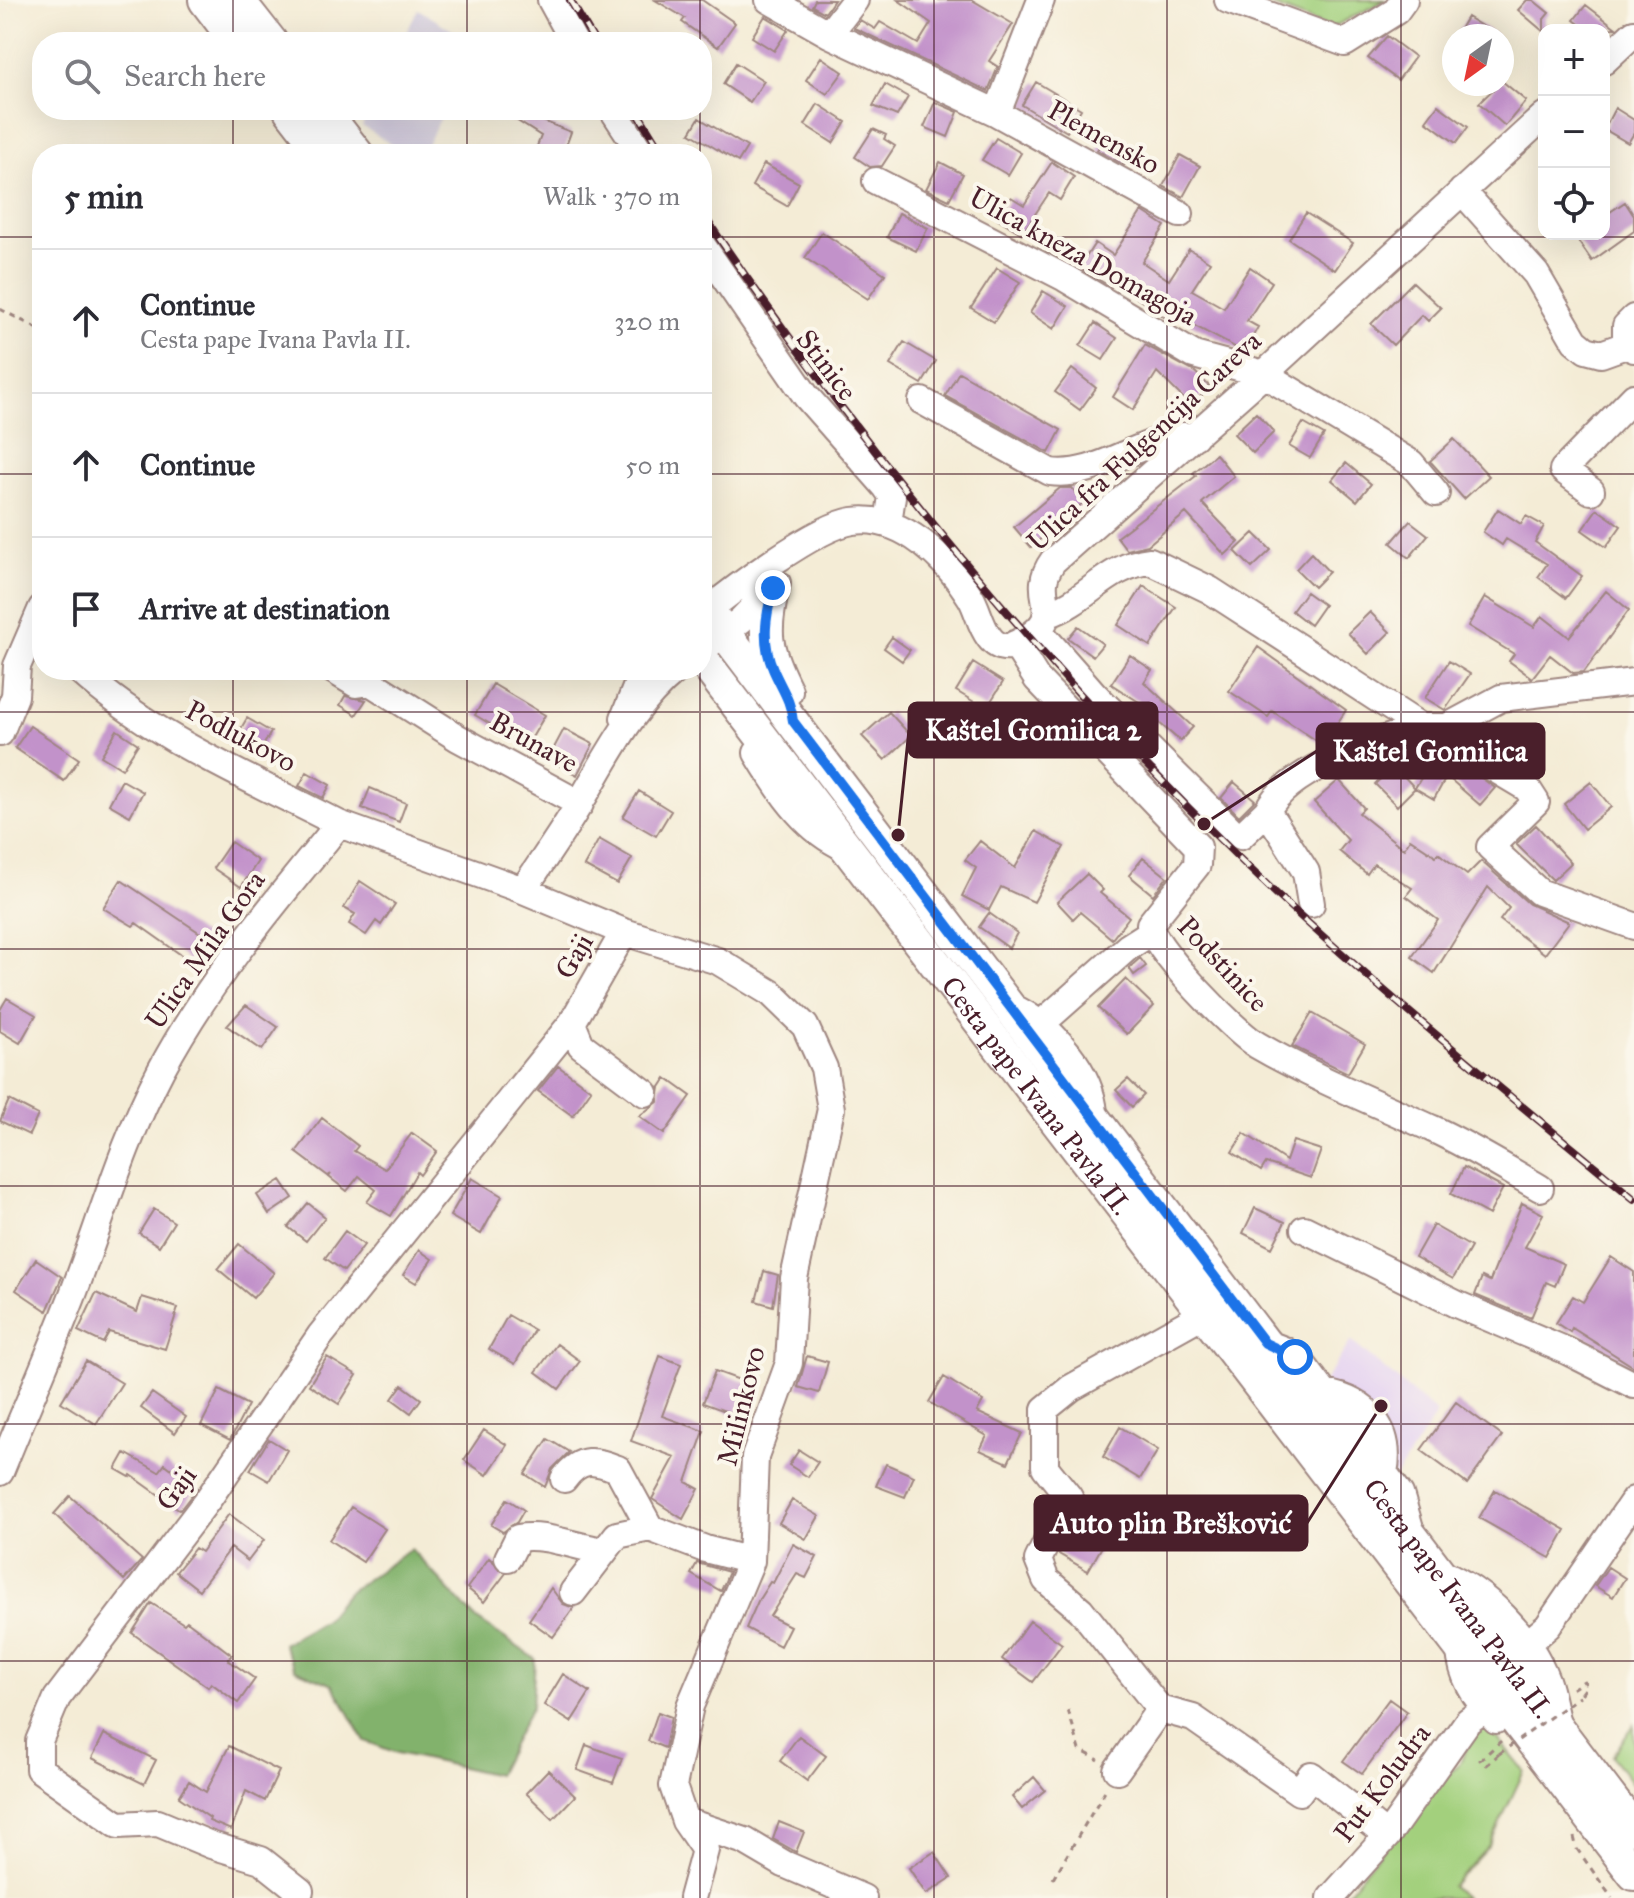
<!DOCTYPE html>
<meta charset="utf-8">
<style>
body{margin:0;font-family:"IM FELL Great Primer",serif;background:#f2f2f3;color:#2b2b33}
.controls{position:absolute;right:24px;top:24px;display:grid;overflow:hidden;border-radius:16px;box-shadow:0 8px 32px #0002}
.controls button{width:72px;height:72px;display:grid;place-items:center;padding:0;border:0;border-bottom:2px solid #e1e1e2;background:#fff;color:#2b2b33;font:40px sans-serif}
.compass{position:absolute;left:1442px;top:24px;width:72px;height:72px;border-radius:50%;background:#fff;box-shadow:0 8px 32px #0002;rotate:213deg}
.stop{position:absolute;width:24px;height:24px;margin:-18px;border:6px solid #1a73e8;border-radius:50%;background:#fff}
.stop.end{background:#1a73e8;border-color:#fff;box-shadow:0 2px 8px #0008}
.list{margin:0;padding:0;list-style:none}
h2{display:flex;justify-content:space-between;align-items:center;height:104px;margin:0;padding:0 32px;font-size:34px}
h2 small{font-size:26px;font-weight:400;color:#7c7c81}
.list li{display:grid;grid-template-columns:52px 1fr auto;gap:24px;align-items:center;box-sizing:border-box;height:144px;padding:0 32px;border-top:2px solid #e1e1e2}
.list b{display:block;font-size:30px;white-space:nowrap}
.list p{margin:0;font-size:26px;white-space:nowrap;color:#7c7c81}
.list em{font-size:26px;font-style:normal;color:#7c7c81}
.icon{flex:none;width:44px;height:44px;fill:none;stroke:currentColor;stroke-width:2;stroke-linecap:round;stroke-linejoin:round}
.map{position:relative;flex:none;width:1634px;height:1898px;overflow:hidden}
.search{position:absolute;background:#fff;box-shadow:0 8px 32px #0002;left:32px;top:32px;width:680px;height:88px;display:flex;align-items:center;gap:20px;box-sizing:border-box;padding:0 28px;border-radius:32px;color:#7c7c81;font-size:30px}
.panel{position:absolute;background:#fff;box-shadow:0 8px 32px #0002;left:32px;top:144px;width:680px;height:536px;border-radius:32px}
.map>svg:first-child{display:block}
</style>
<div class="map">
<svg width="1634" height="1898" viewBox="0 0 1634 1898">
<rect width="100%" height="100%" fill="#fbf7ec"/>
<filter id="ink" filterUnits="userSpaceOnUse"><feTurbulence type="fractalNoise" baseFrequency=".0125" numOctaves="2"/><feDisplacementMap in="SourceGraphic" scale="16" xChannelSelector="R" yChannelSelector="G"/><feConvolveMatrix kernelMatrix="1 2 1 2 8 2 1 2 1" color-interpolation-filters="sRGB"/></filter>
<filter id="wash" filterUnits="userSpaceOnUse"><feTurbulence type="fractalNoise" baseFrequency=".006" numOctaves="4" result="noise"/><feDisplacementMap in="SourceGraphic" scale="32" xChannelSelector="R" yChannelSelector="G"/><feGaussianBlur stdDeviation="1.8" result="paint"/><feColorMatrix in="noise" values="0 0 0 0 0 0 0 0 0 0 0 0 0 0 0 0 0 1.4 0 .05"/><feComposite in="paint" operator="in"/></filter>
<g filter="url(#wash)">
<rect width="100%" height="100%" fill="#f4ecd6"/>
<!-- built -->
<path fill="#e5d3f1" d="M1351 1341 1437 1413 1395 1477 1324 1382Z"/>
<!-- industrial -->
<path fill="#c7c0d9" d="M418 9 471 42H402Z
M370 110H445L422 154H407L362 126Z"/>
<!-- green -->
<path fill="#a3d07d" stroke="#767854" stroke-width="2" d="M1257 0H1386L1331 28Z
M1482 1719 1524 1771 1489 1846 1451 1886 1465 1898H1343L1416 1808 1459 1764Z
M1634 1725V1786L1612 1756Z"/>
<!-- forest -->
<path fill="#82b26c" stroke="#66684c" stroke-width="2" d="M411 1549 474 1617 535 1659 532 1706 497 1775 397 1753 365 1741 333 1685 295 1669 283 1644 325 1620 347 1593Z"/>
<g id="blocks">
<!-- building -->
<path fill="#c292ca" d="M655 0H702L735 23 718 47 682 22 685 18Z
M815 0H834L825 13 812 6Z
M898 0H972L1013 24 989 61 998 67 988 91 854 28 860 20 875 29 880 22 918 44 931 23Z
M1527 0H1533L1549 13 1544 19V32L1518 10Z
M1586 5 1616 28 1587 30 1574 20Z
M765 16 788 30 774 51 752 37Z
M1467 17 1498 36H1456Z
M1387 36 1415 57 1398 80 1368 58Z
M821 57 843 72 827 94 806 80Z
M736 63 764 81 750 102 723 84Z
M1502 81 1526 101 1505 126 1479 103Z
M1036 82 1081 109 1067 132 1022 105Z
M885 84 908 97 897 116 873 106Z
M935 102 958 112 948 137 924 127Z
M818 104 846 122 833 143 805 125Z
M1438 105 1468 127 1456 143 1426 121Z
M1615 108 1634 120V133L1628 143 1604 129Z
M500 110H533L530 116 571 132 563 154H534L541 136Z
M699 118 747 147 738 162 690 133Z
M873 129 886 135 884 139 895 146 882 166 870 167 855 157Z
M1109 132 1135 148 1124 165 1097 150Z
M996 138 1021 153 1008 175 982 160Z
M1180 155 1200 166 1183 197 1163 186Z
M940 162 963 174 949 200 926 189Z
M1052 162 1074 177 1060 200 1049 193 1022 234 997 218 1011 197 1024 205Z
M764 164 799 183 787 206 752 186Z
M1625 202 1634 216V231L1592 261 1573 234H1604V216Z
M1142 211 1165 226 1142 262 1169 280 1189 249 1210 262 1192 290 1224 308 1250 267 1272 282 1247 321 1258 327 1244 352 1174 315 1170 321 1114 282 1111 287 1079 268 1095 243 1113 255Z
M899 213 928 228 916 251 887 237Z
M1306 213 1353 243 1335 270 1289 239Z
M822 232 885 274 868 299 805 258Z
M997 268 1020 282 994 322 971 308Z
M1413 282 1441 308 1428 321 1422 315 1393 345 1371 324Z
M1043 291 1068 306 1054 329 1030 313Z
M1095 323 1117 338 1103 360 1080 346Z
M904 342 936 361 922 384 890 365Z
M1145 345 1195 372 1210 387 1191 406 1157 372 1133 410 1113 397Z
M1072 369 1096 388 1080 410 1055 392Z
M959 372 1061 430 1049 453 945 396Z
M1256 413 1274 432 1253 453 1234 434Z
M1303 423 1324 435 1310 458 1289 446Z
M1454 439 1489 476 1464 499 1430 461Z
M1216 454 1234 476 1202 503 1239 542 1225 555 1186 513 1148 545 1127 550 1117 537 1196 476 1193 473Z
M1346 463 1371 484 1357 501 1332 480Z
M1060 488H1072L1084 502 1031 547 1014 527Z
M1498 509 1521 524 1526 516 1544 526 1535 542 1582 576 1566 598 1538 577 1547 564 1506 539 1502 545 1483 532Z
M1597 509 1621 526 1606 547 1582 530Z
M1410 521 1428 535 1409 558 1391 543Z
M1254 533 1271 550 1252 568 1235 551Z
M1311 553 1329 572 1314 587 1296 569Z
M1143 586 1176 607 1150 646 1118 625Z
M1606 591 1629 610 1584 672 1573 673 1550 655 1532 678 1509 661 1514 654 1468 626 1485 597 1534 627 1542 616 1569 637Z
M1306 592 1324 605 1310 625 1292 611Z
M1370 612 1390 632 1368 654 1348 633Z
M1078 626 1103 644 1093 656 1068 638Z
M892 637 910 650 902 661 884 648Z
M1258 647 1346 710 1323 745 1272 711 1268 717 1229 691Z
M1130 655 1152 670 1144 682 1193 727 1180 741 1157 721 1151 728 1135 712 1142 704 1111 684Z
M1449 661 1470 674 1445 710 1425 698Z
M973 663 1003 682 986 709 956 691Z
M493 684 545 715 527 746 475 715Z
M345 696 366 700 356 715 340 705Z
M889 712 911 736 885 760 862 736Z
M247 718 271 732 256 758 232 744Z
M30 726 79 759 64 781 15 748Z
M564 729 593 744 577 775 548 759Z
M117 730 138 744 122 769 101 756Z
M1455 759 1495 788 1480 805 1443 773Z
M1394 766 1415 788 1397 806 1375 784Z
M1426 770 1444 781 1434 799 1415 788Z
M307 772 330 785 323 798 299 786Z
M122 780 143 792 130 816 109 804Z
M1339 780 1364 808 1359 813 1404 849 1410 839 1436 856 1438 853 1467 875 1481 861 1529 904 1569 922 1545 954 1500 920 1509 908 1488 887 1434 973 1412 957 1438 920 1406 896 1412 888 1374 864 1367 874 1339 851 1348 840 1314 802Z
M1234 782 1255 800 1239 816 1221 798Z
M1591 782 1611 807 1584 829 1564 804Z
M370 788 406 803 399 822 362 808Z
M639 791 671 811 656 836 623 817Z
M1536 825 1571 863 1553 880 1516 844Z
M1036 831 1064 847 1034 902 1001 887 989 910 962 896 976 868 965 860 980 841 1015 868Z
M599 839 632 858 617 884 584 866Z
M231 842 258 861 241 887 213 868Z
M1143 858 1167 877 1153 895 1129 875Z
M1087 874 1103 890 1100 893 1129 917 1112 939 1080 912 1073 919 1057 902Z
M121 880 221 947 204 971 136 923 133 926 103 908Z
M360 881 395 904 381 925 376 921 366 935 349 924 355 914 344 908Z
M989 913 1017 933 1009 948 979 927Z
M1140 958 1146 966 1134 975 1129 968Z
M1126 979 1154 1006 1127 1034 1098 1008Z
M7 998 36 1015 20 1043 0 1031V1010Z
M246 1005 278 1027 262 1050 227 1026Z
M1312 1013 1365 1044 1348 1073 1292 1046Z
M558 1066 591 1090 573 1116 538 1091Z
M666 1078 691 1096 664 1134 639 1116 658 1102 660 1087Z
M1128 1079 1144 1095 1132 1107 1116 1090Z
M9 1100 38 1115 29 1135 0 1121Z
M322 1118 358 1146 354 1151 385 1169 412 1133 437 1151 420 1175 417 1172 391 1216 367 1202 376 1190 359 1176 347 1191 329 1177 331 1174 328 1176 296 1152Z
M1244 1133 1286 1161 1293 1141 1321 1150 1311 1178 1266 1163 1261 1171 1232 1152Z
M1464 1167 1503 1188 1489 1215 1451 1194Z
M472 1178 502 1196 481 1234 450 1216Z
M281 1180 293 1198 269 1214 257 1195Z
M308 1203 325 1217 306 1241 288 1227Z
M1522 1203 1543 1214 1525 1247 1564 1264 1555 1286 1546 1282 1531 1318 1475 1295 1482 1277 1490 1281Z
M1255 1208 1285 1222 1272 1248 1243 1233Z
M154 1209 174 1222 159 1246 139 1233Z
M1433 1225 1471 1247 1453 1279 1415 1257Z
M345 1231 364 1245 344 1271 325 1258Z
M239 1244 274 1273 253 1298 218 1269Z
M419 1250 432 1259 416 1283 403 1275Z
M1611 1257 1634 1272V1367L1572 1328 1570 1332 1556 1323 1573 1296 1583 1302Z
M36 1259 62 1277 47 1311 16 1290Z
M764 1271 778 1275 773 1306 756 1301Z
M96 1293 137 1312 142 1297 178 1308 165 1349 109 1332 103 1343 78 1331Z
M508 1315 534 1330 515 1364 489 1349Z
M557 1344 580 1361 559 1389 536 1372Z
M660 1356 681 1364 662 1416 704 1431 686 1482 699 1489 683 1519 652 1499 675 1457 631 1441Z
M807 1356 828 1362 819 1393 798 1387Z
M327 1357 357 1375 339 1404 309 1385Z
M86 1361 122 1383 96 1424 61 1402Z
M715 1371 748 1383 736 1415 703 1403Z
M944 1377 983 1401 977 1412 1022 1433 1008 1463 980 1450 987 1436 929 1402Z
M402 1385 421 1399 411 1413 392 1399Z
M219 1390 248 1405 230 1440 201 1425Z
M152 1393 186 1417 175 1433 141 1408Z
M1456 1402 1502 1436 1467 1484 1421 1450Z
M1120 1427 1158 1450 1140 1479 1103 1457Z
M484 1430 507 1445 487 1475 464 1460Z
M269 1439 287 1450 269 1481 250 1470Z
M548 1439 569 1452 552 1469 545 1487 525 1474Z
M799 1450 818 1462 808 1477 789 1465Z
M125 1453 159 1472 165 1464 197 1488 180 1510 131 1475 130 1477 116 1469Z
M886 1464 914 1476 905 1497 876 1486Z
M1495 1490 1566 1530 1550 1558 1479 1518Z
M70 1496 142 1560 124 1580 54 1514Z
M507 1499 524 1510 517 1522 503 1532 491 1525Z
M792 1500 819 1516 806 1539 779 1523Z
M1085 1502 1117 1520 1088 1571 1059 1554Z
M351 1507 385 1529 363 1562 329 1540Z
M229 1514 264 1540 248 1561 231 1548 199 1590 176 1572 195 1548 201 1552Z
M793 1544 817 1557 806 1578 797 1574 770 1616 790 1626 780 1646 746 1628 758 1601 770 1582 773 1583Z
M489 1558 506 1573 484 1602 467 1588Z
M697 1563 729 1572 721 1591 691 1574Z
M1608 1567 1625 1578 1613 1597 1595 1586Z
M551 1588 563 1604 574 1608 553 1637 529 1620Z
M151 1603 184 1624 187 1621 232 1655 228 1660 255 1679 238 1703 211 1683 208 1687 132 1633Z
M1030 1621 1062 1644 1033 1682 1002 1659Z
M563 1674 590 1692 571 1722 544 1705Z
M1389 1699 1407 1712 1362 1774 1343 1761Z
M658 1712 671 1717 665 1748 648 1741Z
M104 1734 156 1760 144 1784 92 1758Z
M799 1736 826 1756 807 1781 780 1761Z
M586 1745 622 1758 613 1783 577 1770Z
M229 1746 279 1771 265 1801 246 1791 231 1830 209 1821 210 1818 179 1797 189 1781 206 1792Z
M548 1770 575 1796 553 1819 526 1793Z
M1034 1777 1045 1790 1022 1809 1012 1797Z
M779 1822 804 1832 796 1852 773 1839Z
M934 1852 951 1878 926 1894 909 1868Z"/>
</g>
</g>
<g filter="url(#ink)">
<use href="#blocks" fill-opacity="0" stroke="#9f8680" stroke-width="2"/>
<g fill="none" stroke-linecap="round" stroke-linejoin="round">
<!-- minor casing -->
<g stroke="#9f8680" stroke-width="30">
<path id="minor" d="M551 0 574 42
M769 0 829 34 997 113
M1041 0 997 113 1180 214
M1228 0 1345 43 1396 11 1404 0
M829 34 855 0
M1604 61 1634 33
M613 110 642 154
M876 181 1065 278 1194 355 1264 374 1411 463 1436 493
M1462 191 1536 274 1575 341 1586 350 1601 354 1626 345 1634 349
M702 245 806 396 886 487 892 496 888 523
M1626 345V326L1634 318
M922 401 1050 472C1101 479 1144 433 1195 436
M1591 491 1563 470 1634 397
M1049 614C1087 601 1108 565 1150 561L1210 590 1421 727H1447L1501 698 1634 682
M702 615C732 590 817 526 853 521 902 514 947 559 971 598 978 610 980 625 989 637 994 644 1001 648 1010 647 1079 614 1024 601 1053 561L1264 374 1544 116
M1038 630 1095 695 1234 833 1241 836 1267 811
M1015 644 1037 679 1198 847 1197 865 1150 924C1152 948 1235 1032 1257 1045 1314 1078 1374 1102 1433 1129 1470 1146 1505 1168 1540 1188
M702 650 741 620 777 583
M79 670C153 738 250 778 339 824
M333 670 356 684 370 682 458 738 580 804
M624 718 643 670
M1447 727 1475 757 1527 788 1536 802 1490 847 1539 892 1634 926
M0 733 15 696 17 666 42 608
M757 753C778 788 802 826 838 844
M1311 904 1306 872 1267 811C1289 767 1377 742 1421 727
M624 932 718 961 771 993 805 1026 824 1068 831 1109 794 1278 789 1363 755 1457 751 1561 690 1706 673 1786 685 1821 705 1850 692 1898
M1018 1010C1053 1028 1091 1073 1094 1113
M572 1023 581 1045 645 1093
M1041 1024 1128 947 1150 933
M1304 1229 1456 1304 1565 1350 1634 1385
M1266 1343 1284 1350 1304 1366 1400 1494 1410 1528
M1324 1393C1367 1400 1393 1429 1384 1473
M0 1472C24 1413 49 1356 72 1297 101 1221 123 1142 161 1070 209 980 275 902 339 824L523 890C542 861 563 832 581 801 609 754 633 705 676 670
M564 1479C581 1456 594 1460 618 1469L650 1528
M508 1558 518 1538C544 1533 575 1547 604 1551
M1442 1573C1485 1591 1530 1636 1546 1680 1551 1694 1553 1709 1557 1723
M573 1592 617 1535 650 1528 705 1549 751 1561
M1526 1645 1548 1626 1634 1500
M1460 1651C1462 1679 1477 1701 1496 1720
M1160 1709 1081 1610 1046 1580 1038 1560 1069 1497 1045 1467V1409L1071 1388 1191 1321
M1117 1770 1160 1709 1193 1718 1299 1792 1311 1775 1387 1836
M685 1821 745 1841 784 1864 863 1898
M300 1891 261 1860 211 1845 158 1823 118 1825 39 1769V1741L57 1698 209 1498 320 1336 572 1023 624 932 523 890
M1331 1898 1387 1836 1468 1721 1485 1709"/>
</g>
<!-- major casing -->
<g stroke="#9f8680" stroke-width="36">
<g id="major">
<path d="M205 0 237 42"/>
<path d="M238 0 271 42"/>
<path d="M290 110 324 154"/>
<path d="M323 110 357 154"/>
<path d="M773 588C762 634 765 649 786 691"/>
<path id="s1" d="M702 603 1634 1829"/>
<path id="s2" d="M702 659 1634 1874"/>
</g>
</g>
<!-- path -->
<path stroke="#9f8680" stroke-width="3" stroke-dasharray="6 6" stroke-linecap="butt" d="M0 309 42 331
M1572 1689 1584 1681 1587 1686 1580 1696
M1068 1710 1080 1750 1099 1760
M1499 1754 1487 1765 1480 1760 1501 1741
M1574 1837 1577 1849 1612 1898
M1053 1879 1106 1789"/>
<!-- minor -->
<use href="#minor" stroke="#fff" stroke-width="26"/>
<!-- major -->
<use href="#major" stroke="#fff" stroke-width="32"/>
<!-- rail casing -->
<g stroke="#4a1f2b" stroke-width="8">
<path id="rail" d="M570 0 595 42
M636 110 663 154
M702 213C860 446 1038 663 1240 859 1364 980 1501 1088 1634 1199"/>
</g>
<!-- rail -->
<use href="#rail" stroke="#fbf7ec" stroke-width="5" stroke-dasharray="15" stroke-linecap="butt"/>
<!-- path-bridge -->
<path stroke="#9f8680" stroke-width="3" stroke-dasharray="6 6" stroke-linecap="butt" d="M1499 1754 1580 1696"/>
</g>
</g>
<g fill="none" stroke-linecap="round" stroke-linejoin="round" filter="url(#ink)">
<!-- route -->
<path stroke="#1a73e8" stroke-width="10" d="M773 588C766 616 761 641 773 669 781 688 791 700 793 721L1265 1343 1295 1357"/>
</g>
<!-- grid -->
<path fill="none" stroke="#4a1f2b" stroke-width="2" stroke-opacity="0.55" d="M233 0V42M467 0V42M700 0V42M934 0V1898M1167 0V1898M1401 0V1898M233 110V154M467 110V154M700 110V154M0 237H42M702 237H1634M0 474H42M702 474H1634M233 670V1898M467 670V1898M700 670V1898M0 712H1634M0 949H1634M0 1186H1634M0 1424H1634M0 1661H1634"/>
<g text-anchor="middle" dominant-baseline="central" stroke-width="8" stroke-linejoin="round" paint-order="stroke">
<!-- street labels -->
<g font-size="28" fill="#4a1f2b" stroke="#fbf7ec">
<text transform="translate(1104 137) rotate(29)">Plemensko</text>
<text transform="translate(1083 256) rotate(29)">Ulica kneza Domagoja</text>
<text transform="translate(827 365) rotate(53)">Stinice</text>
<text transform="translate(1144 441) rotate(-43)">Ulica fra Fulgencija Careva</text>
<text transform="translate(241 736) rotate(28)">Podlukovo</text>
<text transform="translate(534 742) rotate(29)">Brunave</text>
<text transform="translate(205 950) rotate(-55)">Ulica Mila Gora</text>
<text transform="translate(574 956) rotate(-60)">Gaji</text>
<text transform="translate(1223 964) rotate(47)">Podstinice</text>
<text stroke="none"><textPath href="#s2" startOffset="550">Cesta pape Ivana Pavla II.</textPath></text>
<text transform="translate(741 1406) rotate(-76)">Milinkovo</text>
<text transform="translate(176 1488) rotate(-54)">Gaji</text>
<text stroke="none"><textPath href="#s1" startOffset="1250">Cesta pape Ivana Pavla II.</textPath></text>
<text transform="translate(1382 1783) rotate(-53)">Put Koludra</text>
</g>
</g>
<!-- callouts -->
<path fill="none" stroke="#4a1f2b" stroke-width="3" d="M898 835L909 730M1204 824L1317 751M1381 1406L1307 1523"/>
<g fill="#4a1f2b" stroke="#fbf7ec" stroke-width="3">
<circle cx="898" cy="835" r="8"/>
<circle cx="1204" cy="824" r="8"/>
<circle cx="1381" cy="1406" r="8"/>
</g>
<g fill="#4a1f2b" stroke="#4a1f2b" stroke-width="3">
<rect x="909" y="703" width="248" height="54" rx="8"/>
<rect x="1317" y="724" width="227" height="54" rx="8"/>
<rect x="1035" y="1496" width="272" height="54" rx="8"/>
</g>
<g font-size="30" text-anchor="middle" font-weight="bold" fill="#fff">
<text x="1033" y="740">Kaštel Gomilica 2</text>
<text x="1430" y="761">Kaštel Gomilica</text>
<text x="1171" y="1533">Auto plin Brešković</text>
</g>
</svg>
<div class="controls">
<button>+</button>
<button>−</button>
<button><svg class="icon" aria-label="locate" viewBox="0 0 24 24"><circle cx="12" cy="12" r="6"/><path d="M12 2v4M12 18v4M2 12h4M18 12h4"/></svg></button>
</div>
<svg class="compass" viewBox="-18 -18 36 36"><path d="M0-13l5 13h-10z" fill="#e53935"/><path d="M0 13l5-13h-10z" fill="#7c7c81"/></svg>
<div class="stop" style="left:1295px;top:1357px"></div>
<div class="stop end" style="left:773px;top:588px"></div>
<div class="search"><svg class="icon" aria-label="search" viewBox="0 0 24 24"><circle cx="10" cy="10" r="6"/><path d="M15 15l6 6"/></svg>Search here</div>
<section class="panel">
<h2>5 min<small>Walk · 370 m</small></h2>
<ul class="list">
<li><svg class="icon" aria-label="ahead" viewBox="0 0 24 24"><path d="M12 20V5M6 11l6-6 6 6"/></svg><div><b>Continue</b><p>Cesta pape Ivana Pavla II.</p></div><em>320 m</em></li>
<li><svg class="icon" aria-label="ahead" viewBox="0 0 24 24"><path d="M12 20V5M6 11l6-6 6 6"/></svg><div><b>Continue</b></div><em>50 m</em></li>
<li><svg class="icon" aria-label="arrive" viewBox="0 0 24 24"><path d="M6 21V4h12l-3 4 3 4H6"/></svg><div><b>Arrive at destination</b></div></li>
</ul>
</section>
</div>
